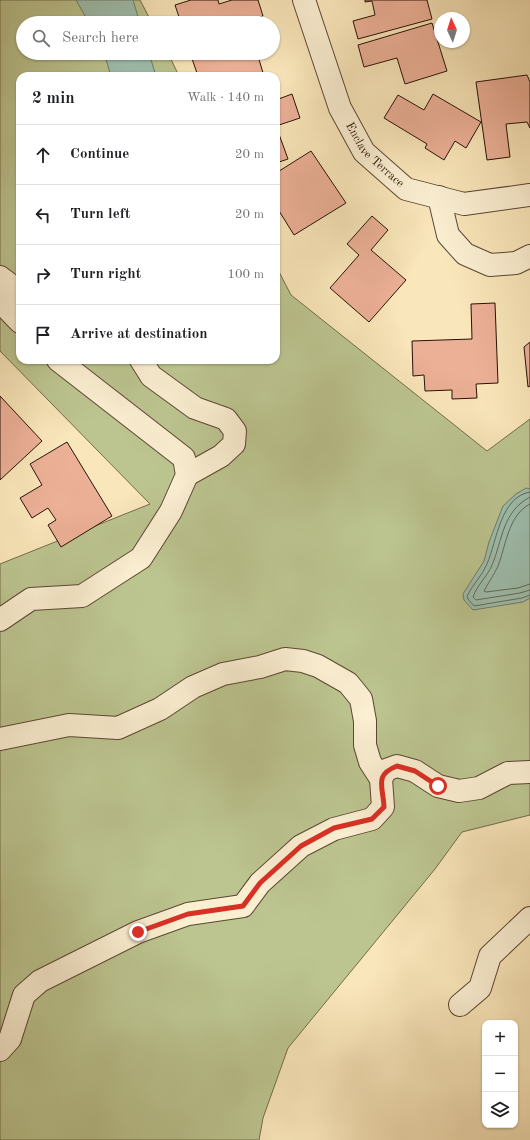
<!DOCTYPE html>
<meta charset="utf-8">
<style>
body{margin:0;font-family:"Old Standard TT",serif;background:#f2f2f2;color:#202124}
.controls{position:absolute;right:12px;bottom:12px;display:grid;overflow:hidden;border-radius:8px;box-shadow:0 1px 3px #0004}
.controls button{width:36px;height:36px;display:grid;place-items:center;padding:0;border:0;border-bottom:1px solid #e0e0e0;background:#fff;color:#202124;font:20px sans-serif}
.compass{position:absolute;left:434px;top:12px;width:36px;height:36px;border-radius:50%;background:#fff;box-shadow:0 1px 3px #0004;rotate:356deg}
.stop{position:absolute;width:12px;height:12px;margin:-9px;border:3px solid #d93025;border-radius:50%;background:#fff}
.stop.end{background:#d93025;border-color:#fff;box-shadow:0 1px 4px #0008}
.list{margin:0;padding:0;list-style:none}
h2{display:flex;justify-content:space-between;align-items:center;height:52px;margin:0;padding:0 16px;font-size:17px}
h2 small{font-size:13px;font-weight:400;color:#757577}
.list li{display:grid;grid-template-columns:26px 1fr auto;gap:12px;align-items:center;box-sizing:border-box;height:60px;padding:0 16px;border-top:1px solid #e0e0e0}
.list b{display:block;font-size:15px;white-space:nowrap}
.list em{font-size:13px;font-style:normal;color:#757577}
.icon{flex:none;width:22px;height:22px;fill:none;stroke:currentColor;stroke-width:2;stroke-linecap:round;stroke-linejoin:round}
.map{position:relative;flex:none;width:530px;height:1140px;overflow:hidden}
.search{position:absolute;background:#fff;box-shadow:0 1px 3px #0004;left:16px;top:16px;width:264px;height:44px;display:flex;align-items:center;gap:10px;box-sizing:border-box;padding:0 14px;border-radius:22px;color:#757577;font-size:15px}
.panel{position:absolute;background:#fff;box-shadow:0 1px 3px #0004;left:16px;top:72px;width:264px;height:292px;border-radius:12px}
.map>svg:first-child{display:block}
</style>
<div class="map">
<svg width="530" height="1140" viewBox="0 0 530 1140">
<rect width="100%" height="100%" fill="#f9e6ba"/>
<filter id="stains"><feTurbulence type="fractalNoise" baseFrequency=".005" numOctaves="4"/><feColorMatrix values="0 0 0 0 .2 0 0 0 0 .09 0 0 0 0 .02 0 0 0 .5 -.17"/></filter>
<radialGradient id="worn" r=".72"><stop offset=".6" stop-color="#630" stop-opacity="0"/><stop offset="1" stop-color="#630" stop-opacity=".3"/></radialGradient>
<!-- green -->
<path fill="#bcc590" stroke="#726c4a" d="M0 0H140L152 23H23V53H168L179 76H20V360H276V266L291 295 487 451 530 419V815L462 832 435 869 288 1048 263 1118 259 1140H0V564L150 504 0 351Z"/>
<!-- water -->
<path fill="#9ec0b0" stroke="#6e7a6c" d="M76 0H133L140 23H89Z
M104 53H149L156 76H111Z
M526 488 530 489V598L523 602 473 610 464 600 463 594 484 561 489 542 503 506 516 494Z"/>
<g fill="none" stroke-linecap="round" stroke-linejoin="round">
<!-- shore -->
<path stroke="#62695a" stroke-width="1" d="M530 492C500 497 497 541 487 564 482 576 473 584 467 596L468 599 474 606 522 598 530 595
M530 497C502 512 503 539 492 565 487 577 477 585 473 597L476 600 520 593 530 590
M530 504C508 515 506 546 498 566 494 575 488 583 484 591L486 592 518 588 530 584"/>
</g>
<!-- building -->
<path fill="#ecb097" stroke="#271205" d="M191 0H218L219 4 232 0H258L263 16 241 23H181L175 5Z
M365 0H427L432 19 358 39 353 21 375 15 372 1 365 2Z
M432 23 447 71 405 84 397 58 364 67 358 45Z
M190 53H257L264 76H198Z
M527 75 530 82V128L527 122 506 124 510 157 487 160 476 82Z
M292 94 300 118 276 126 288 159 276 163V100Z
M433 94 481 122 466 148 455 141 444 160 425 148 427 144 384 118 398 95 424 110Z
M311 151 346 203 294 235 276 206V173Z
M372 216 388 230 371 250 406 280 369 322 330 288 359 255 347 244Z
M495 303 498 383 476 384 477 398 452 399V390L425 391 424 375 413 376 412 341 472 339 471 304Z
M530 342V386L528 387 524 347Z
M0 396 42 441 0 480Z
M67 442 112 516 61 547 48 525 56 520 48 508 32 518 20 498 42 485 30 464Z"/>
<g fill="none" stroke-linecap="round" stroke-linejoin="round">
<!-- minor casing -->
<g stroke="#5c4732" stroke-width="24">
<g id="minor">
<path id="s1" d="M304 0 340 108 364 152 406 189 464 204 530 195"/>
<path d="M439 197 448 235 465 254 490 265 516 263 530 256"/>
<path d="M0 277 20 292"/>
<path d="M0 301 20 322"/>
<path d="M141 360 151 376 195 408 226 419 235 431 234 444 221 456 187 475"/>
<path d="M0 620 31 599 82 596 141 558 171 511 187 475 184 458 58 360"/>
<path d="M0 739 69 725 118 728 160 709 193 687 223 674 260 667 285 659 303 661 318 666 348 683 361 699 365 721V745L370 762 381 779 383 807 372 819 334 829 301 846 260 883 243 906 188 914 138 932 40 981 24 995 10 1039 0 1050"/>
<path d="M381 779 386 770 397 766 415 771 438 786 459 791 479 788 508 773 530 772"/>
<path d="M460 1005 480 988 490 956 530 918"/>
</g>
</g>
<!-- minor -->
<use href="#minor" stroke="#fbefd2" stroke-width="22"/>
</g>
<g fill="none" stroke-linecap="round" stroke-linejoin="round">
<!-- route -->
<path stroke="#d93025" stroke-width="5" d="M138 932 188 914 243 906 260 883 301 846 334 828 372 819 384 807C383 786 374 775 397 766L415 771 438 786"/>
</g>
<g text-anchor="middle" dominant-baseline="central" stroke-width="3.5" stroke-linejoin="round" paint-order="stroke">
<!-- street labels -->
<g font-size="12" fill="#271205" stroke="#fbefd2">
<text stroke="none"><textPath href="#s1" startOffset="173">Enclave Terrace</textPath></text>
</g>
</g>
<rect width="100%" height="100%" filter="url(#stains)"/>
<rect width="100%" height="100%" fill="url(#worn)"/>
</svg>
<div class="controls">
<button>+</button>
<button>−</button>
<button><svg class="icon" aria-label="layers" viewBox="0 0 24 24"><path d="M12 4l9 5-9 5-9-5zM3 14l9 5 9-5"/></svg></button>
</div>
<svg class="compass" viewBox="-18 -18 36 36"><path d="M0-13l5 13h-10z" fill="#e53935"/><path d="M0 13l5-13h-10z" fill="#757577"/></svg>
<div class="stop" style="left:438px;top:786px"></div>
<div class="stop end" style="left:138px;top:932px"></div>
<div class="search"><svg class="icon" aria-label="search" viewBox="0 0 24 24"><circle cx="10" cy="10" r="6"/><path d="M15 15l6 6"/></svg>Search here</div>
<section class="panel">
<h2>2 min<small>Walk · 140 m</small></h2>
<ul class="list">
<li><svg class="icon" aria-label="ahead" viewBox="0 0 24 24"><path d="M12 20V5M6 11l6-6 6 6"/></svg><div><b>Continue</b></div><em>20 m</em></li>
<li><svg class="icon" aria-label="left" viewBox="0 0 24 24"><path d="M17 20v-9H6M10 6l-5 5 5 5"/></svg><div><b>Turn left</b></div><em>20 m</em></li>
<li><svg class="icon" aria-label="right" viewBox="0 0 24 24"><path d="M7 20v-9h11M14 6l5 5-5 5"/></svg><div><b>Turn right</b></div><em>100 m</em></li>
<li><svg class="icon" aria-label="arrive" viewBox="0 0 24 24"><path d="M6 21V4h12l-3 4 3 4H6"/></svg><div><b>Arrive at destination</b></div></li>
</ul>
</section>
</div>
